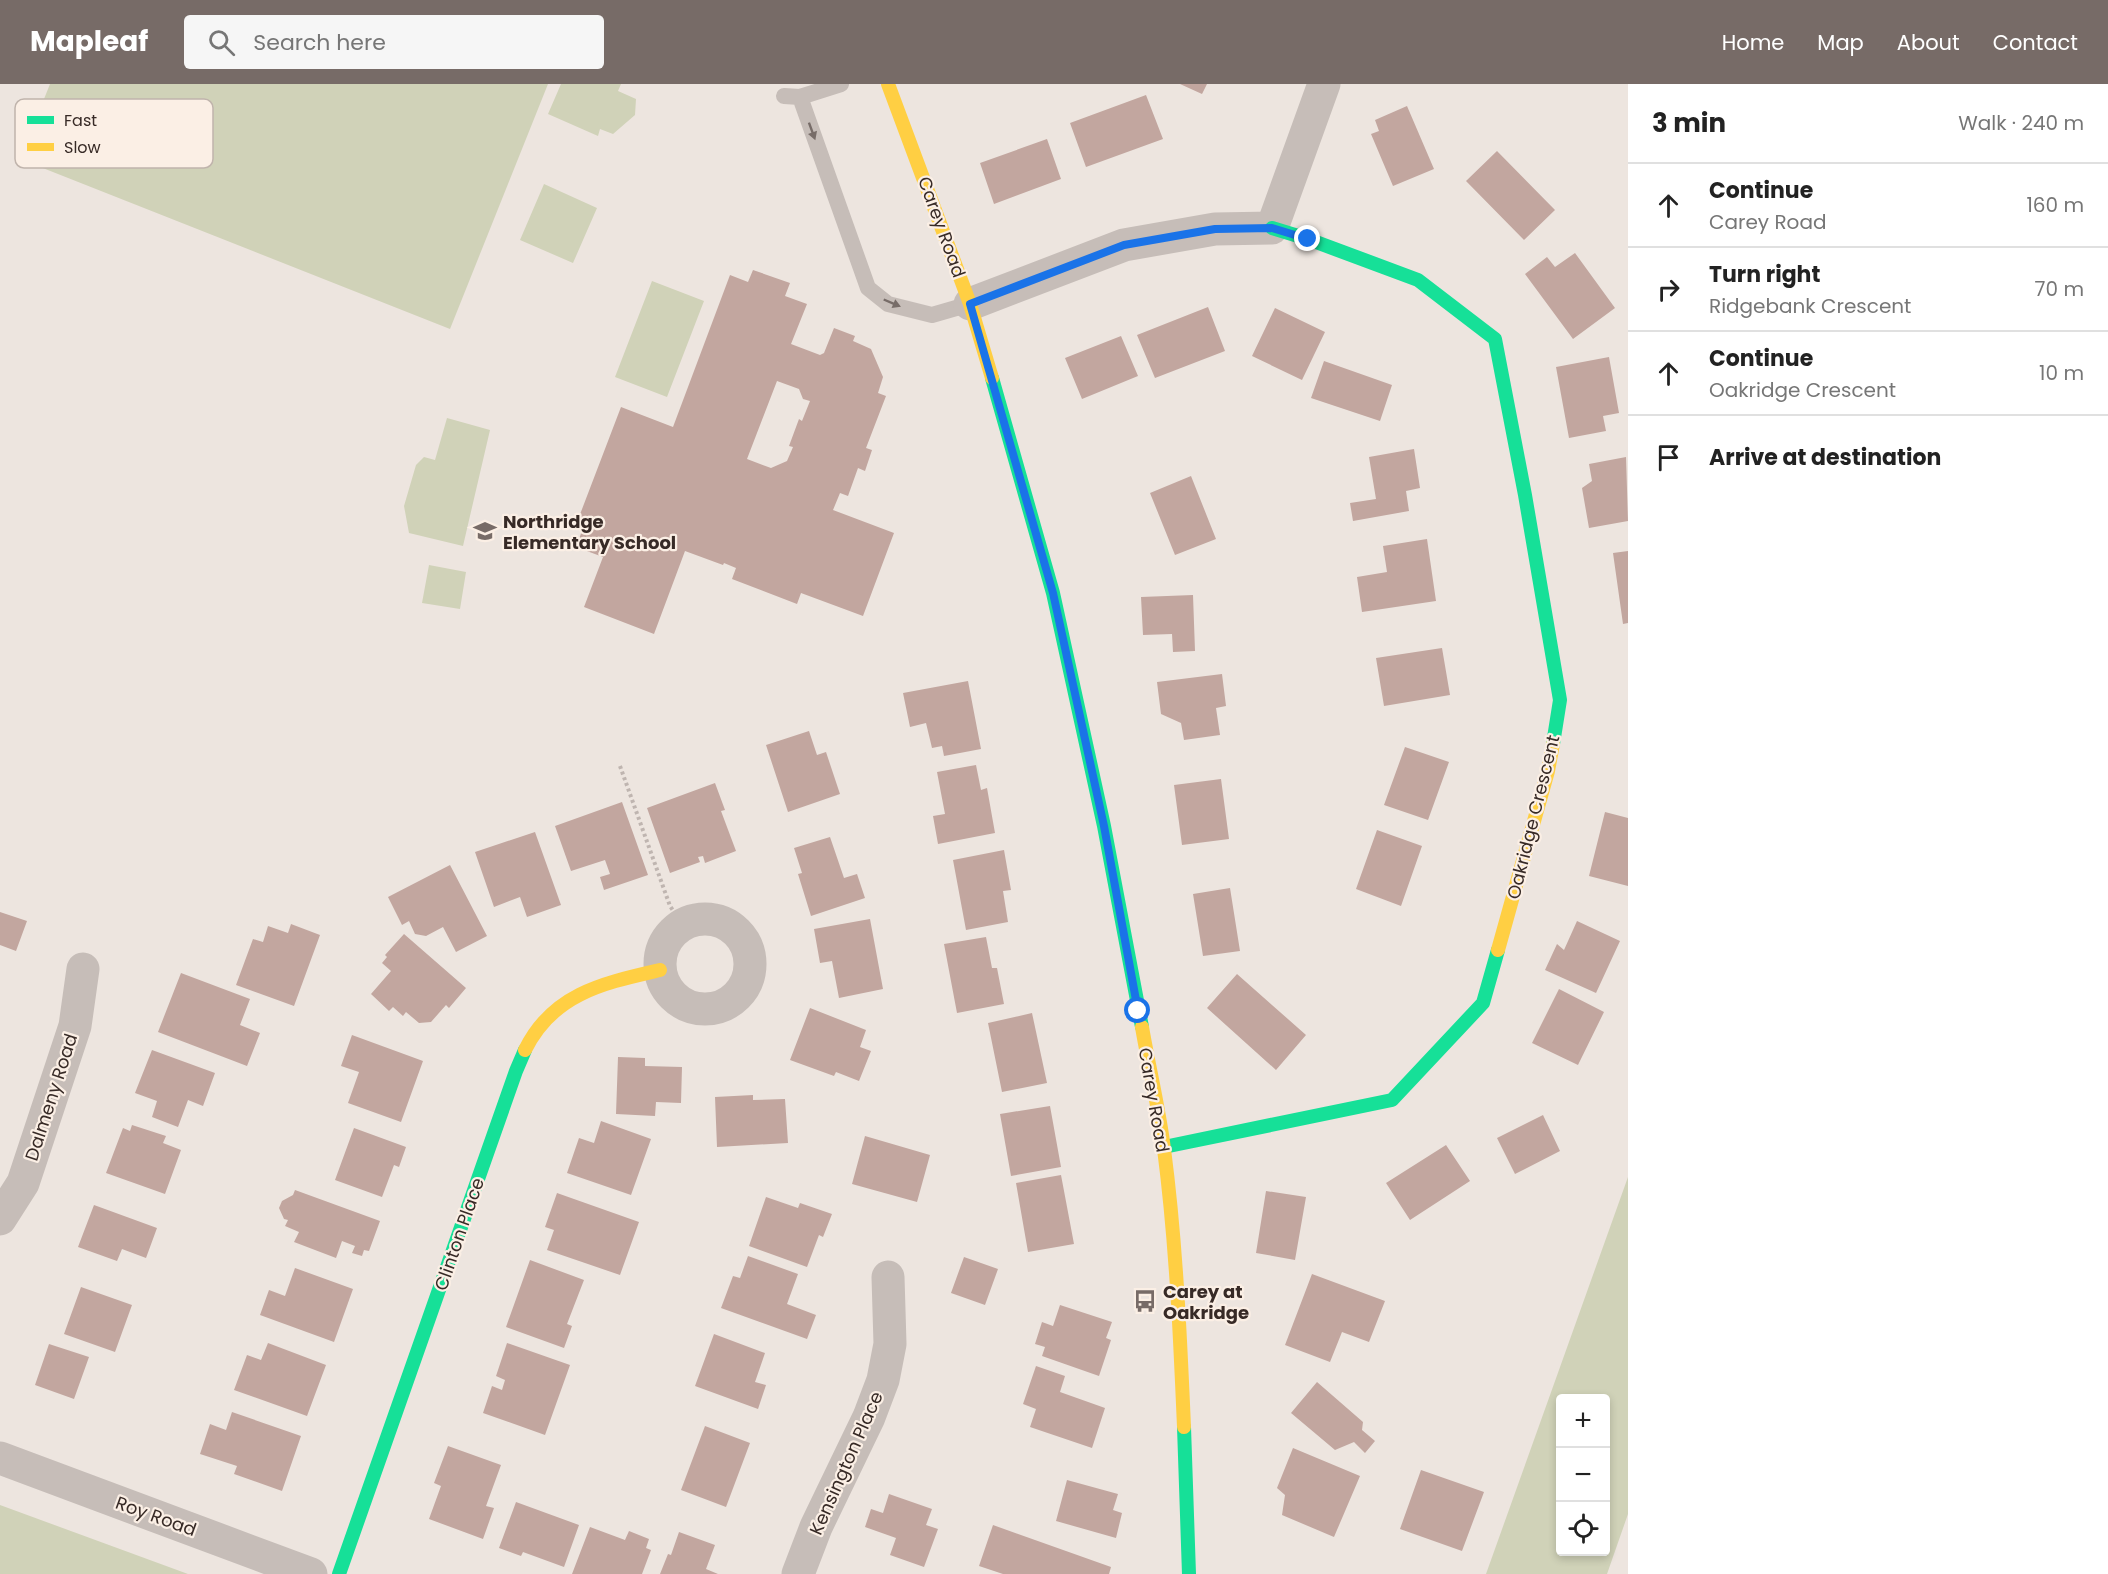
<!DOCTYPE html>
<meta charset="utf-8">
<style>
body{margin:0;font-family:Poppins,sans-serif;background:#f6f6f6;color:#222}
.controls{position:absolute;right:18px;bottom:18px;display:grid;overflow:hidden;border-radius:6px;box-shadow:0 3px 9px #0003}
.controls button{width:54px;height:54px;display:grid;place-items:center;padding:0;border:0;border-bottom:2px solid #e0e0e0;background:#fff;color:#222;font:30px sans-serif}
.stop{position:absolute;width:18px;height:18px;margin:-14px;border:4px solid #1a73e8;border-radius:50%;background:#fff}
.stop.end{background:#1a73e8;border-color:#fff;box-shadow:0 2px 6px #0008}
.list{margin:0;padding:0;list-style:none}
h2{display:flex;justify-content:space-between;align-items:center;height:78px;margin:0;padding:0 24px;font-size:26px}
h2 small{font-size:20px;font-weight:400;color:#767676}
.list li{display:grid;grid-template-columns:39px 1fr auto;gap:18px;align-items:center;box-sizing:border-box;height:84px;padding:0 24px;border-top:2px solid #e0e0e0}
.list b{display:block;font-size:22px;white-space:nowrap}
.list p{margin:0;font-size:20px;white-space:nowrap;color:#767676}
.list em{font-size:20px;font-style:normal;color:#767676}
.icon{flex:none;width:33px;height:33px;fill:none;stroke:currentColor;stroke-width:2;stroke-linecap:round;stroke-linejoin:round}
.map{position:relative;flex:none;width:1628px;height:1490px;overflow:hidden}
header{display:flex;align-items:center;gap:36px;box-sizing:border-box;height:84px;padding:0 30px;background:#776b67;color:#fff}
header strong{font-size:28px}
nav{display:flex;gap:33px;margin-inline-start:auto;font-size:21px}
.search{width:420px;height:54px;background:#f6f6f6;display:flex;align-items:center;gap:15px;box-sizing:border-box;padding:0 21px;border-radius:6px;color:#767676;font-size:22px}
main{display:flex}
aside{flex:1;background:#fff}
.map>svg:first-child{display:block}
</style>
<header>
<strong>Mapleaf</strong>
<div class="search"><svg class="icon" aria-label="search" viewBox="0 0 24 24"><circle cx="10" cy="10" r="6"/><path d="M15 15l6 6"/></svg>Search here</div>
<nav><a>Home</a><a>Map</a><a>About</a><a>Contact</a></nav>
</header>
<main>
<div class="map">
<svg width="1628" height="1490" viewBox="0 0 1628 1490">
<rect width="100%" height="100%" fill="#ede5df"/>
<!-- green -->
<path fill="#d0d2b8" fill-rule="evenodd" d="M50 0H548L450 245 20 75Z
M561 0H621L618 7 636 15 635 31 613 50 600 45 598 52 548 30Z
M544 100 597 124 573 179 520 156Z
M652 197 704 217 667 313 615 293Z
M447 334 490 346 463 462 409 449 404 422 416 381 424 373 435 376Z
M429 481 466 488 460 525 422 519Z
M1628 1093V1430L1607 1490H1486ZM1560 1314H1606V1468H1560Z
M0 1421 188 1490H0Z"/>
<!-- building -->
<path fill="#c2a69f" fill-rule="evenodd" d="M1180 0H1207L1202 10Z
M1146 11 1163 55 1086 83 1070 39Z
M1407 22 1434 85 1393 102 1371 50 1379 47 1375 36Z
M1047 55 1061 95 994 120 980 79Z
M1497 67 1555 126 1524 156 1466 97Z
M1575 169 1615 224 1573 255 1525 190 1547 173 1555 183Z
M753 186 790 199 785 212 807 220 791 260 820 271 824 269 834 244 855 252 853 257 871 265 883 293 878 309 886 312 866 364 872 366 865 387 858 384 848 412 840 409 833 426 894 449 863 532 801 509 797 520 732 495 736 484 724 479 723 481 685 467 654 550 584 523 603 473 576 463 586 436 579 433 621 323 673 343 730 191 748 198ZM777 297 799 305 803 315 810 317 802 337 799 335 789 362 793 363 787 377 771 384 747 375Z
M1208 223 1225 267 1155 294 1137 251Z
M1275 224 1325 248 1302 296 1252 272Z
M1121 252 1138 292 1082 315 1065 274Z
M1609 273 1619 329 1603 332 1606 347 1569 354 1556 283Z
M1324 277 1392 301 1380 337 1311 314Z
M1414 365 1420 404 1406 407 1409 427 1353 437 1350 419 1376 415 1369 373Z
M1626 373 1628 437 1589 444 1582 404 1592 397 1589 380Z
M1191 392 1216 455 1175 471 1150 409Z
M1427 455 1436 517 1362 528 1357 493 1387 488 1383 462Z
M1628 467V539L1623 540 1613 469Z
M1193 511 1195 567 1173 568 1172 550 1143 551 1141 513Z
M1442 564 1450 611 1384 622 1376 574Z
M1222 590 1226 622 1216 624 1220 651 1184 656 1181 639 1161 630 1157 598Z
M968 597 981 665 944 672 942 662 932 664 926 639 910 643 903 609Z
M809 647 817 671 826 668 840 710 788 728 766 661Z
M1405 663 1449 678 1428 736 1384 721Z
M976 681 981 706 987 704 995 749 938 760 933 732 945 730 937 688Z
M1221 695 1229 755 1182 761 1174 701Z
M715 699 725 726 721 727 736 767 705 779 703 772 698 773 700 778 670 789 647 724Z
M622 718 648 791 604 806 600 793 610 790 605 776 571 787 555 742Z
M1605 728 1628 734V802L1589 792Z
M1377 746 1422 762 1401 822 1356 805Z
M535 748 561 821 527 833 520 813 494 823 475 768Z
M830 753 844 794 857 790 865 814 811 832 798 790 802 789 794 764Z
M1004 766 1011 806 1003 807 1008 838 966 846 953 776Z
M450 781 487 852 456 868 443 843 426 852 415 850 409 837 402 841 388 813Z
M1230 804 1240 867 1203 872 1193 810Z
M0 828 27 837 16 867 0 861Z
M870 835 883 905 839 914 832 877 820 879 814 845Z
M1577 837 1620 857 1596 909 1545 886 1557 860 1564 866Z
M291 840 320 851 294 922 236 901 253 855 263 858 268 842 288 849Z
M404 850 466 904 449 924 446 921 431 938 419 939 406 928 403 932 393 923 389 927 371 910 391 887 382 879 387 873 385 871Z
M986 853 992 884H997L1004 920 957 929 944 860Z
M181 889 250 915 240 941 260 949 247 982 158 948Z
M1237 890 1306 951 1276 986 1207 924Z
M1559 905 1604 928 1578 981 1532 959Z
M810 924 866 946 860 963 871 967 859 997 836 988 834 992 790 976Z
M1032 929 1047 999 1002 1008 988 939Z
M352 951 423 977 401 1038 348 1019 359 988 341 982Z
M152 966 215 989 203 1022 188 1016 178 1043 152 1033 157 1017 135 1009Z
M618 973 645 974V982L682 983 681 1019 656 1018 655 1032 616 1030Z
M753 1011V1016L785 1015 788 1059 717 1063 715 1013Z
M1050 1022 1061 1083 1011 1092 1000 1030Z
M1543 1031 1560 1067 1515 1090 1497 1054Z
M601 1037 651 1055 631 1111 567 1089 579 1054 594 1059Z
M132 1041 166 1052 163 1059 181 1066 165 1110 106 1089 123 1044 130 1047Z
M354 1044 406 1063 399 1083 394 1081 382 1113 335 1096Z
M865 1052 930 1071 917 1118 852 1100Z
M1446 1061 1470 1097 1410 1136 1386 1099Z
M1061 1091 1074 1160 1028 1168 1016 1099Z
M295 1106 380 1137 369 1167 364 1166 362 1172 352 1169 355 1162 342 1157 336 1174 294 1158 299 1148 285 1142 288 1136 284 1135 279 1124 282 1117 293 1111Z
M1266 1107 1306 1113 1295 1176 1256 1169Z
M557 1109 639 1138 620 1191 547 1166 554 1146 545 1143Z
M766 1113 798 1124 800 1119 832 1130 823 1153 819 1151 807 1183 749 1162Z
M94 1121 157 1144 146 1174 122 1165 117 1177 78 1163Z
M748 1172 798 1190 787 1220 816 1231 807 1255 721 1224 733 1192 740 1194Z
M964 1173 998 1185 985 1221 951 1209Z
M530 1176 584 1196 567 1240 572 1242 564 1264 506 1243Z
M295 1184 353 1205 334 1258 260 1231 269 1206 285 1212Z
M1312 1190 1385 1217 1369 1258 1342 1248 1330 1278 1285 1261Z
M81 1203 132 1221 115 1268 64 1250Z
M1060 1221 1112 1238 1106 1254 1111 1256 1099 1292 1042 1272 1045 1263 1035 1260 1042 1238 1053 1242Z
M714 1250 765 1269 755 1298 766 1301 758 1325 695 1302Z
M268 1259 326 1281 307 1332 234 1306 247 1271 261 1276Z
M507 1259 570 1281 545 1351 483 1329 492 1302 502 1306 505 1296 496 1292Z
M49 1260 89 1273 74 1315 35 1301Z
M1036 1282 1065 1292 1060 1308 1105 1324 1092 1364 1030 1343 1036 1325 1023 1320Z
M1317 1298 1363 1338 1362 1346 1375 1357 1365 1369 1354 1358 1335 1366 1291 1329Z
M232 1328 301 1352 282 1407 234 1390 237 1382 200 1370 210 1340 226 1346Z
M705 1342 750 1359 726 1423 681 1406Z
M448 1362 501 1381 486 1422 494 1424 483 1455 429 1435 441 1402 434 1399Z
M1293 1364 1360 1392 1334 1453 1282 1431 1285 1411 1277 1404Z
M1421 1386 1484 1408 1462 1467 1400 1445Z
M1067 1396 1118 1410 1113 1426 1122 1429 1116 1454 1056 1437Z
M889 1410 932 1425 926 1441 938 1445 924 1483 890 1471 896 1454 865 1443 871 1425 883 1429Z
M516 1418 579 1441 564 1483 523 1468 521 1472 499 1464Z
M993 1441 1111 1483 1109 1490H1003L979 1482Z
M590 1443 625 1456 629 1447 649 1455 646 1464 651 1466 642 1490H572Z
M679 1448 715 1461 706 1485 718 1490H660L668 1470 671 1471Z"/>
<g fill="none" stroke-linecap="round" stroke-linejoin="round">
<!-- path -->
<path stroke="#bfb5b0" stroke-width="4" stroke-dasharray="3 3" stroke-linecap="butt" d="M620 682 670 822 683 841"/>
<!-- lane -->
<path stroke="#c6bdb8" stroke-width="16" d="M841 0 800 13 868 204 888 220 932 231 970 220
M784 12 800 13"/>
<!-- street -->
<path stroke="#c6bdb8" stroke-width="33" d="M970 220 1124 161 1215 145 1272 144 1324 0
M660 880a45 45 0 1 1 90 0a45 45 0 1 1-90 0Z
M0 1135 23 1099 75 942 83 885
M0 1374 311 1490
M798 1490 816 1443 869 1333 883 1296 890 1260 888 1193"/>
<!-- fast -->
<path stroke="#16e098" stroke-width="14" d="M1272 144 1308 155 1418 196 1495 255 1525 411 1560 616 1553 660
M992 294 1053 509 1104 742 1142 943
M1164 1063 1392 1016 1483 919 1498 866
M1184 1343 1189 1490
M339 1490 516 987 525 966"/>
<!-- slow -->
<path stroke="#ffcf43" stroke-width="14" d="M888 0 970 220 992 294
M1498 866 1548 687 1553 660
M1142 943C1149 984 1159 1024 1164 1065 1176 1157 1180 1250 1184 1343
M525 966C553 909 604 899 660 886"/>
</g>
<!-- one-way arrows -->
<defs><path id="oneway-solid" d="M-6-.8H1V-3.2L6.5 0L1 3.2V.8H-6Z" transform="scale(1.5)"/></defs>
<g fill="#776c68">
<use href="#oneway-solid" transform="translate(812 47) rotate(70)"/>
<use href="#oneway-solid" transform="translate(892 219) rotate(23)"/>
</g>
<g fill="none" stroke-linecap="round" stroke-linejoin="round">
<!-- route -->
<path stroke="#1a73e8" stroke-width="8" d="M1138 927 1104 742 1053 509 970 220 1124 161 1215 145 1272 144 1308 155"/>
</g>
<!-- icons -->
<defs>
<g id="school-bare" transform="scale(1.8)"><path d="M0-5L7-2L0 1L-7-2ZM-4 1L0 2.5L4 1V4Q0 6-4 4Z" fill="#776b67" stroke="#fbefe5" stroke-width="2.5" paint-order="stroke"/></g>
<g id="bus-bare" transform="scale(1.8)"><path d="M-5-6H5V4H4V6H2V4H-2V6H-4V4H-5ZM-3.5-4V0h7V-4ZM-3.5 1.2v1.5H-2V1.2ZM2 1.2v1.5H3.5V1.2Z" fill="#776b67" stroke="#fbefe5" stroke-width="2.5" paint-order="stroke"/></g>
</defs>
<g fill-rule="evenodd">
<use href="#school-bare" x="485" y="447"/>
<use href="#bus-bare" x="1145" y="1217"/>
</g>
<g text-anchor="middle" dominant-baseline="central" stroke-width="4.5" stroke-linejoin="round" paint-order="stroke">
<!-- street labels -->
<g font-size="18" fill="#372a26" stroke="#fbefe5">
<text transform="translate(942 143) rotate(70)">Carey Road</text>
<text transform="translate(1533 733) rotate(-76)">Oakridge Crescent</text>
<text transform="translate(51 1013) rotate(-72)">Dalmeny Road</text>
<text transform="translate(1154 1016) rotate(80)">Carey Road</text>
<text transform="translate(459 1150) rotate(-71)">Clinton Place</text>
<text transform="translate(846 1379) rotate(-66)">Kensington Place</text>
<text transform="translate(156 1432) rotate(20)">Roy Road</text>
</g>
<!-- poi labels -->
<g font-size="18" font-weight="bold" fill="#372a26" stroke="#fbefe5" text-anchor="start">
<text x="503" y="437">Northridge<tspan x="503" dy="21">Elementary School</tspan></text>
<text x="1163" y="1207">Carey at<tspan x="1163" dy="21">Oakridge</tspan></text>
</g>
</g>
<!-- legend -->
<rect x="15" y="15" width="198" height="69" rx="9" fill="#fbefe5" stroke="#c0b4ac" stroke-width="1.5"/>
<rect x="27" y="32" width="27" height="8" fill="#16e098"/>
<rect x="27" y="59" width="27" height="8" fill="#ffcf43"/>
<g font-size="16" fill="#372a26">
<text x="64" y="42">Fast</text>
<text x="64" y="69">Slow</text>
</g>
</svg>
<div class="controls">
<button>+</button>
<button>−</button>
<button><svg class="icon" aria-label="locate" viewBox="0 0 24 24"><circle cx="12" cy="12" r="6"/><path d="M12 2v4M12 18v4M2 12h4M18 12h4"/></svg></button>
</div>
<div class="stop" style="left:1138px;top:927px"></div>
<div class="stop end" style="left:1308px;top:155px"></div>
</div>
<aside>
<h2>3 min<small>Walk · 240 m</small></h2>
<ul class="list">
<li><svg class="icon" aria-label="ahead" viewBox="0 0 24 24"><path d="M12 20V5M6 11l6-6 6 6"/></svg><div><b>Continue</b><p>Carey Road</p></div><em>160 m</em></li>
<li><svg class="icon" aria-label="right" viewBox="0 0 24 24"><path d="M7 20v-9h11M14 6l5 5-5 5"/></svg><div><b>Turn right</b><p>Ridgebank Crescent</p></div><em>70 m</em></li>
<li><svg class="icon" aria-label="ahead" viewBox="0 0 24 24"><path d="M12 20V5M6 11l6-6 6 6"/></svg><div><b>Continue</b><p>Oakridge Crescent</p></div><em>10 m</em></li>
<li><svg class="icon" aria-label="arrive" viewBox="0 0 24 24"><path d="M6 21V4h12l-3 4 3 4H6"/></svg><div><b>Arrive at destination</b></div></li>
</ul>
</aside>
</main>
